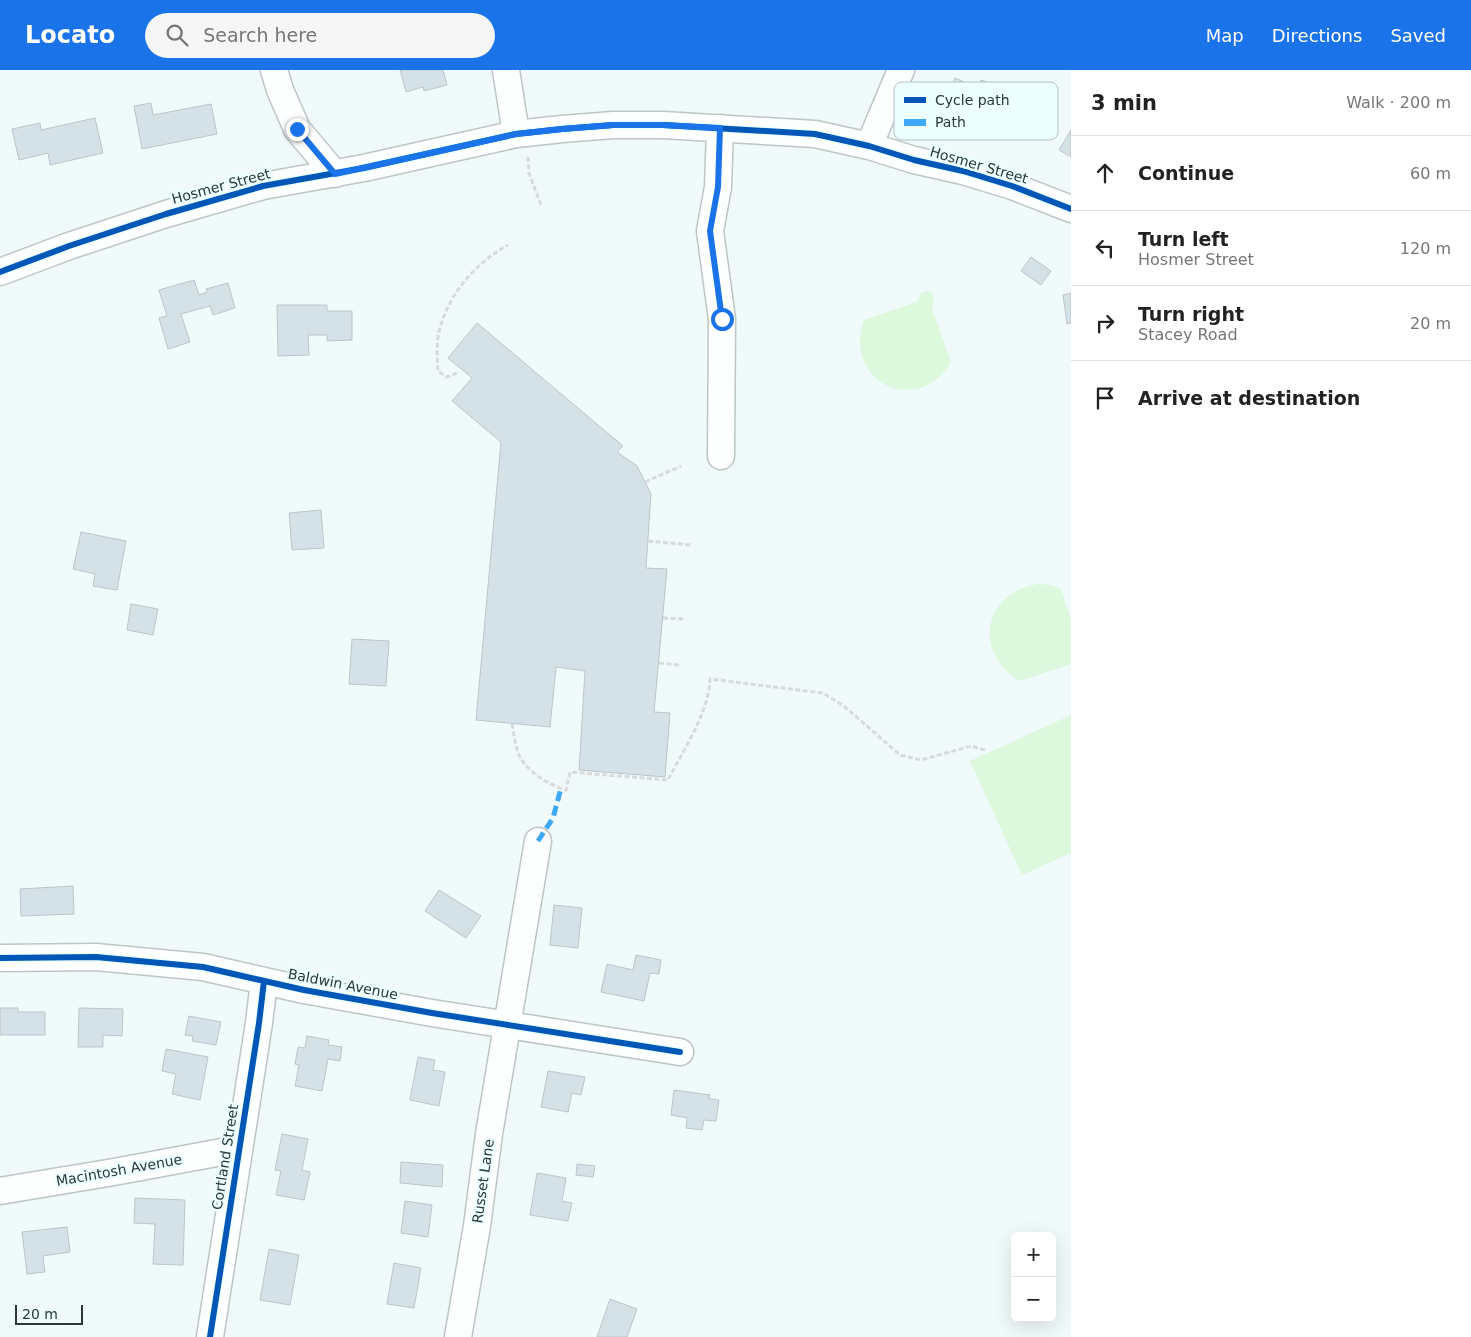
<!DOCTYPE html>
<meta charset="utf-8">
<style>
body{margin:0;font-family:"DejaVu Sans",sans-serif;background:#f6f6f6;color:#222}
.controls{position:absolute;right:15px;bottom:15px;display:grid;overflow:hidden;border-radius:8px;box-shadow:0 5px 20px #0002}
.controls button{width:45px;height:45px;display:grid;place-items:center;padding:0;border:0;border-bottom:1px solid #e0e0e0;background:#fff;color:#222;font:25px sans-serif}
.scale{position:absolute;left:15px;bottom:12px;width:68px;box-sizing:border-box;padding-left:5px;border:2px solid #2b3738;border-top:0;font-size:14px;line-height:18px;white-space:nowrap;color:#2b3738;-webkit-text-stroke:4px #ecfeff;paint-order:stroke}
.stop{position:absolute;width:15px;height:15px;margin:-11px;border:4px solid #1a73e8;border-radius:50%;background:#fff}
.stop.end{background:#1a73e8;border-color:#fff;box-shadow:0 1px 5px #0008}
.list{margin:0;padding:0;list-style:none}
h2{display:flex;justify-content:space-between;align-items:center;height:65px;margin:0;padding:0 20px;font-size:21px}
h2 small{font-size:16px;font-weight:400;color:#767676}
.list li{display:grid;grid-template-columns:32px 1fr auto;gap:15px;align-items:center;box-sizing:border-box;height:75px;padding:0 20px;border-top:1px solid #e0e0e0}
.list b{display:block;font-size:19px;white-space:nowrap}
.list p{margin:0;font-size:16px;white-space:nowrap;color:#767676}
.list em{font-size:16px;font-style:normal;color:#767676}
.icon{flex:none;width:28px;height:28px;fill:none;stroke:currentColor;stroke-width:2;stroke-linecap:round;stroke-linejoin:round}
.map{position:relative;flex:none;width:1071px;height:1267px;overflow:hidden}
header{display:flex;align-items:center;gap:30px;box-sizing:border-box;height:70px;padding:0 25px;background:#1a73e8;color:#fff}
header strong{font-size:24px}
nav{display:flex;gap:28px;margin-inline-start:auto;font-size:18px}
.search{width:350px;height:45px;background:#f6f6f6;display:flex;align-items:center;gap:12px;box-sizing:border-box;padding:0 18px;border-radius:28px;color:#767676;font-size:19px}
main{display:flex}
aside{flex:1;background:#fff}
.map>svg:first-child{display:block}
</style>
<header>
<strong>Locato</strong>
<div class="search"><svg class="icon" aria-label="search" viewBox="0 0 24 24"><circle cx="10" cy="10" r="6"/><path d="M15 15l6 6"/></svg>Search here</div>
<nav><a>Map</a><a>Directions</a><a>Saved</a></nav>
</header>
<main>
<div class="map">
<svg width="1071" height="1267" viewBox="0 0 1071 1267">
<rect width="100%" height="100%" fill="#f0fafb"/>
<!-- green -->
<path fill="#dcf8dd" d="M931 221 934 228 932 238 951 293C916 348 842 311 864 250L917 232 921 223Z
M1038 514 1050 515 1061 519 1071 550V594L1020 611C973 583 982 523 1038 514Z
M1071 645V783L1022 805 970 691Z"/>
<!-- building -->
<path fill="#d4e2e8" stroke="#bcc5c7" d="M400 0H443L447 15 424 21 423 17 406 22Z
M955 8 978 18 981 10 996 15 982 50 944 34Z
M151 33 153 45 211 34 217 64 142 79 134 36Z
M95 48 103 83 50 95 48 83 19 90 12 59 40 53 41 60Z
M1071 60V87L1059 80Z
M1031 187 1051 201 1041 215 1021 201Z
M194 210 199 225 207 222 206 219 228 213 235 238 213 245 210 236 181 244 190 272 168 279 159 248 167 246 159 220Z
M1071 223V253L1067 254 1063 225Z
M277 235H327V241H352V270L327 271V265H308L309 285 278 286Z
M477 253 623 376 617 382 637 396 651 424 646 498 667 499 654 642 670 643 665 707 579 700 585 601 556 597 550 657 476 650 501 372 452 331 472 308 448 288Z
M321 440 324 478 292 480 289 443Z
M81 462 126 471 117 520 93 516 95 504 73 499Z
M131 534 158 539 153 565 127 560Z
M352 569 389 571 386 616 349 614Z
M73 816 74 844 21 846 20 819Z
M439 820 481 846 466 868 425 841Z
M554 835 582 838 578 878 550 875Z
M636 885 661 890 659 904 650 903 644 931 601 922 607 894 633 900Z
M0 938H18V942H45V965H0Z
M79 938 123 939 122 966 103 965V977H78Z
M189 946 221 952 216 975 192 971 193 966 185 965Z
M307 966 329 970 328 975 342 977 340 991 328 989 322 1021 295 1016 299 995 295 994 298 977 305 978Z
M166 979 208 987 200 1030 172 1024 176 1004 162 1001Z
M418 987 435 990 433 1000 445 1002 439 1036 410 1030Z
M548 1001 585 1007 581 1025 572 1023 568 1042 541 1037Z
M674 1020 710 1025 709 1029 719 1030 716 1051 704 1050 702 1060 686 1058 687 1048 671 1045Z
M282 1064 308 1069 302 1100 310 1102 304 1130 276 1125 281 1101 275 1100Z
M401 1092 443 1095 442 1117 400 1113Z
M577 1094 595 1096 593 1107 576 1105Z
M537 1103 566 1108 562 1131 572 1133 568 1151 530 1145Z
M135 1128 185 1130 183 1195 153 1194 155 1154 134 1153Z
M405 1131 432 1135 428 1167 401 1163Z
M67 1157 70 1182 43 1186 45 1202 27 1204 22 1162Z
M269 1179 299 1185 290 1235 260 1230Z
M394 1193 421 1198 414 1238 387 1234Z
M610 1229 637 1239 627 1267H597Z"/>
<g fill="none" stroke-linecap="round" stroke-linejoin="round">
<!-- minor casing -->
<g stroke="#bcc6c7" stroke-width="29">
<path id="minor" d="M274 0 280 20 297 59 335 104
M506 0 516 64
M720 58 718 117 710 161 722 249 721 386
M869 76 901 0
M0 202 69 176 166 144 263 116 364 98 516 64 562 59 613 55H663L815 64 869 76 914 90 963 101 1012 116 1071 139
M0 888 96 887 203 897 304 920 432 943 680 982
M0 1121 114 1102 238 1079
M210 1267 259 953 264 911
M458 1267 477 1156 489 1064 538 771"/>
</g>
<!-- path -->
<path stroke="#d7dbdc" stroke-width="3" stroke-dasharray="5 2.5" stroke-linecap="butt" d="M528 87 529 103 541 135
M457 303 447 307 438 301C437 287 436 271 440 258 450 222 476 193 508 175
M645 412 681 396
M648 471 691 475
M663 548 684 549
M659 593 680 595
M512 654C514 664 515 676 519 685 527 702 549 715 566 720L570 702 668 710C683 680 709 643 710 609L823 623 844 636 900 685 921 690 971 676 985 680"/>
<!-- minor -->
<use href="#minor" stroke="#fdfefe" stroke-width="26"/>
<!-- quiet -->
<path stroke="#3fa9f5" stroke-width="5" stroke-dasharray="10 5" stroke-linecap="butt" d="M538 771 553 748 561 718"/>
<!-- cycleway casing -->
<g stroke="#ecfeff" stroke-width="9">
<path id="cycleway" d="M0 202 69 176 166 144 263 116 364 98 516 64 562 59 613 55H663L815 64 869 76 914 90 963 101 1012 116 1071 139
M0 888 96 887 203 897 304 920 432 943 680 982
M210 1267 259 953 264 911"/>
</g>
<!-- cycleway -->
<use href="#cycleway" stroke="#0057b8" stroke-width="6"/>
</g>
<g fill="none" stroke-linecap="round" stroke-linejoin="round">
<!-- route -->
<path stroke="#1a73e8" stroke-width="6" d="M297 59 335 104 516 64 562 59 613 55H663L720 58 718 117 710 161 722 249"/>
</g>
<g text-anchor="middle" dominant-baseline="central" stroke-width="5" stroke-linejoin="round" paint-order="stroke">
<!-- street labels -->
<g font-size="14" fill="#2b3738" stroke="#ecfeff">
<text transform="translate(979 95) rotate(16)">Hosmer Street</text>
<text transform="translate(221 116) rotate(-15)">Hosmer Street</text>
<text transform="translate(343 914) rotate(11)">Baldwin Avenue</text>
<text transform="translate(225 1087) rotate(-81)">Cortland Street</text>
<text transform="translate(119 1100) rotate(-10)">Macintosh Avenue</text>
<text transform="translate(483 1111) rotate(-82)">Russet Lane</text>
</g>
</g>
<!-- legend -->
<rect x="894" y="12" width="164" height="58" rx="8" fill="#ecfeff" stroke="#b2c2c3" stroke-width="1"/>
<rect x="904" y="27" width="22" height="6" fill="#0057b8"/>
<rect x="904" y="49" width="22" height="7" fill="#3fa9f5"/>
<g font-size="14" fill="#2b3738">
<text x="935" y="35">Cycle path</text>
<text x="935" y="57">Path</text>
</g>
</svg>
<div class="controls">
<button>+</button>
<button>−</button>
</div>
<div class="scale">20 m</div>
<div class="stop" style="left:722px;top:249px"></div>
<div class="stop end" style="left:297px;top:59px"></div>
</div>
<aside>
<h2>3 min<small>Walk · 200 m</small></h2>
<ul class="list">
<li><svg class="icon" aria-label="ahead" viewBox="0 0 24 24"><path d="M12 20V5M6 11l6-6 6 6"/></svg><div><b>Continue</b></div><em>60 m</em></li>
<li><svg class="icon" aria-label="left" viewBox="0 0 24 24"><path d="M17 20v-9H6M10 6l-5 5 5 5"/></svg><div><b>Turn left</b><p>Hosmer Street</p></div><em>120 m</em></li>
<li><svg class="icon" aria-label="right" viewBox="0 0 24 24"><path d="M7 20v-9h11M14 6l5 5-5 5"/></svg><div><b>Turn right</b><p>Stacey Road</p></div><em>20 m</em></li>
<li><svg class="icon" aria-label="arrive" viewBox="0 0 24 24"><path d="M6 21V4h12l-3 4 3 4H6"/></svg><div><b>Arrive at destination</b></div></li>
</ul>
</aside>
</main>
